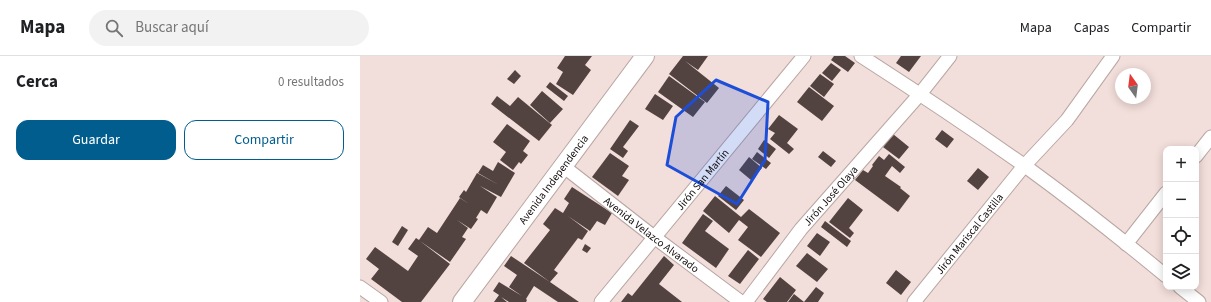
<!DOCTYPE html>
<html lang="es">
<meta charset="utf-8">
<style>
body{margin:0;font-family:"Source Sans 3",sans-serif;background:#f2f2f2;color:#202124}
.controls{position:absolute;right:12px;bottom:12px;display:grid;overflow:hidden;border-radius:8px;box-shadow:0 2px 10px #0003}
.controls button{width:36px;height:36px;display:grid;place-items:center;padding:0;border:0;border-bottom:1px solid #e0e0e0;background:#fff;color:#202124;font:20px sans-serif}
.compass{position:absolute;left:755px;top:12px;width:36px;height:36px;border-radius:50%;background:#fff;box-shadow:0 2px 10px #0003;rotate:346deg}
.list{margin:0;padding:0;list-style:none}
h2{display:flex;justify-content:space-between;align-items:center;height:52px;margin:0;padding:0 16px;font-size:17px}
h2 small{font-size:13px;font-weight:400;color:#757577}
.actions{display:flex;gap:8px;padding:12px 16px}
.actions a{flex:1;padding:9px 0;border:1px solid #005d8e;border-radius:12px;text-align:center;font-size:14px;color:#005d8e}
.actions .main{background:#005d8e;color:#fff}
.icon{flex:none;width:22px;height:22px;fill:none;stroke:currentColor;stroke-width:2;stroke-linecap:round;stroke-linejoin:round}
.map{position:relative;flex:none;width:851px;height:246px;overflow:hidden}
header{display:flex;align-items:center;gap:24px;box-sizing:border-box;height:56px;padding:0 20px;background:#fff;border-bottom:1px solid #e0e0e0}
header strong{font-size:19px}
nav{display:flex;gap:22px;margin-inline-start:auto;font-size:14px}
.search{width:280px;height:36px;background:#f2f2f2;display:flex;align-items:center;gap:10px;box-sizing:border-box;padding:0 14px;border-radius:22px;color:#757577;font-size:15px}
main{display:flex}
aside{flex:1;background:#fff}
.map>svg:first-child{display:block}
</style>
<header>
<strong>Mapa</strong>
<div class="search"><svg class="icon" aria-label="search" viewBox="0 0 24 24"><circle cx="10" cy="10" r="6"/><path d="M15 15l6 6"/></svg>Buscar aquí</div>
<nav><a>Mapa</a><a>Capas</a><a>Compartir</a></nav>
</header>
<main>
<aside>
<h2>Cerca<small>0 resultados</small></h2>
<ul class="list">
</ul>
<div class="actions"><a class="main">Guardar</a><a>Compartir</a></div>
</aside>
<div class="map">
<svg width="851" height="246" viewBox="0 0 851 246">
<rect width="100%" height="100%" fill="#f2deda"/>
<!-- building -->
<path fill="#534340" d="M205 0H232L225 9 231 14 213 39 196 28 203 16 197 12Z
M323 0H348L338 14 325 5 359 32 347 47 309 18Z
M474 0H485L495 7 488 16 471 4Z
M541 0H561L549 16 536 7Z
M471 7 481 14 472 25 462 17Z
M155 14 161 20 154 28 147 23Z
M460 18 474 28 464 41 450 30Z
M309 20 345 46 333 61 298 36Z
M190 26 208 40 204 45 186 31Z
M449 31 474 50 462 65 437 46Z
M182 35 203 53 190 67 170 49Z
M295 38 313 50 303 64 285 53Z
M137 40 150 50 158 41 192 69 179 85 131 48Z
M419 59 438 73 427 87 434 93 429 98 410 83 415 77 408 73Z
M270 64 279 70 263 91 268 95 263 102 250 93Z
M147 68 170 85 163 95 168 99 161 108 159 106 153 114 140 104 146 96 133 86Z
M582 74 594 83 587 92 575 83Z
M533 78 549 91 539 103 523 91Z
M404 84 416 93 409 102 398 93Z
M463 95 476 105 471 111 458 101Z
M397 96 411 107 406 113 392 103Z
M250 97 269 110 262 120 269 124 258 140 232 121Z
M529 98 545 111 540 117 532 110 525 120 541 131 540 132 550 140 538 156 495 124 503 114 508 117 513 110 512 109 519 100 524 104Z
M389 101 402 112 391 124 379 114Z
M138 106 155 117 141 141 120 130 137 141 127 158 121 154 116 162 118 163 111 173 97 164 108 172 102 181 106 183 90 206 60 185 90 208 61 246H42L11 223 19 213 6 203 15 191 48 215 58 200 48 193 56 182 59 184 68 171 77 177 100 142 109 148 99 141 104 134 106 136 117 117 139 129 118 117 123 109 133 115Z
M618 112 629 121 618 134 607 125Z
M366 130 384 144 376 154 358 140Z
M212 131 252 157 245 169 237 165 230 175 208 160 228 175 222 184 218 182 194 214 198 217 190 226 164 207 190 174 183 168 195 152 203 157 209 147 204 143Z
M355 140 381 161 389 153 420 177 401 201 378 184 388 171 379 164 369 177 343 155Z
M488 142 503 154 489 172 494 177 490 182 469 166Z
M343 158 353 165 345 175 369 193 356 212 322 187Z
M465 165 491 185 487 191 461 171Z
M42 170 48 174 38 190 32 186Z
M457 177 470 186 460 200 447 190Z
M225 188 231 192 227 197 222 194Z
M388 194 399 203 380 228 368 220Z
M447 197 468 213 457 226 436 210Z
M151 200 190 226 219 246H198L174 230 166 243 167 244 166 246H149L141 241 147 246H134L139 239 133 235 139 226 162 240 149 231 157 219 144 210Z
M304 200 314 209 299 228 322 246H261L268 237 272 240Z
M536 214 551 226 541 239 526 227Z
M420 221 436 234 427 246H407L403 243Z
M456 231 464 237 458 246H428L434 238 444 246Z"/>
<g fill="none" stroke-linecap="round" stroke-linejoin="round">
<!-- minor casing -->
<g stroke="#b9a6a2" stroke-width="15">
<g id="minor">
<path d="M501 0C557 36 611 72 665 110 713 145 760 182 806 220"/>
<path d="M836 100 851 81"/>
<path id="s1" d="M203 110 294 181 381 246"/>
<path d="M766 188 806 137"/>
<path d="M0 231 21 246"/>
<path d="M820 231 839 246"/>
<path id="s2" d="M241 246 444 0"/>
<path id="s3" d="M386 246 441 173 560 38 590 0"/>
<path id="s4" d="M554 246 664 110 707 64 753 0"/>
</g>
</g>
<!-- secondary casing -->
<g stroke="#b9a6a2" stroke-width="20">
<g id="secondary">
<path id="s5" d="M102 246 285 0"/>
</g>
</g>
<!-- minor -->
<use href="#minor" stroke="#fff" stroke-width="13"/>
<!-- secondary -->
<use href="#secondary" stroke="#fff" stroke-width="18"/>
</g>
<!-- marked area -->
<path fill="#1d4ed8" fill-opacity="0.2" stroke="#1d4ed8" stroke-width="3" stroke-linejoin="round" d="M356 24 408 46 405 104 377 148 307 109 316 61Z"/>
<g text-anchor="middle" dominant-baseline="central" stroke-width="4" stroke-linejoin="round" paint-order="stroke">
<!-- street labels -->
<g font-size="11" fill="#100a09" stroke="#fff">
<text stroke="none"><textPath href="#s5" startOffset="153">Avenida Independencia</textPath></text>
<text stroke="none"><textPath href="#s2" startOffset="159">Jirón San Martín</textPath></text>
<text stroke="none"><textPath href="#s3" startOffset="136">Jirón José Olaya</textPath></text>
<text stroke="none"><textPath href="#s1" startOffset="112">Avenida Velazco Alvarado</textPath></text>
<text stroke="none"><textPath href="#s4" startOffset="88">Jirón Mariscal Castilla</textPath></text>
</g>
</g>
</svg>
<div class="controls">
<button>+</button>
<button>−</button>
<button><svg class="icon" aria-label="locate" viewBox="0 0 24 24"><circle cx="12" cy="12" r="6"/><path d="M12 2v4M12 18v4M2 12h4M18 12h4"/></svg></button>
<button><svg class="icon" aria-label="layers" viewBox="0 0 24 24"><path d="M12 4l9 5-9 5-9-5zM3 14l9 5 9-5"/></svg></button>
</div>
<svg class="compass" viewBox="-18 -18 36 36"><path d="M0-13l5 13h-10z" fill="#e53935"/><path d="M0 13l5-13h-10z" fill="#757577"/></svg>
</div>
</main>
